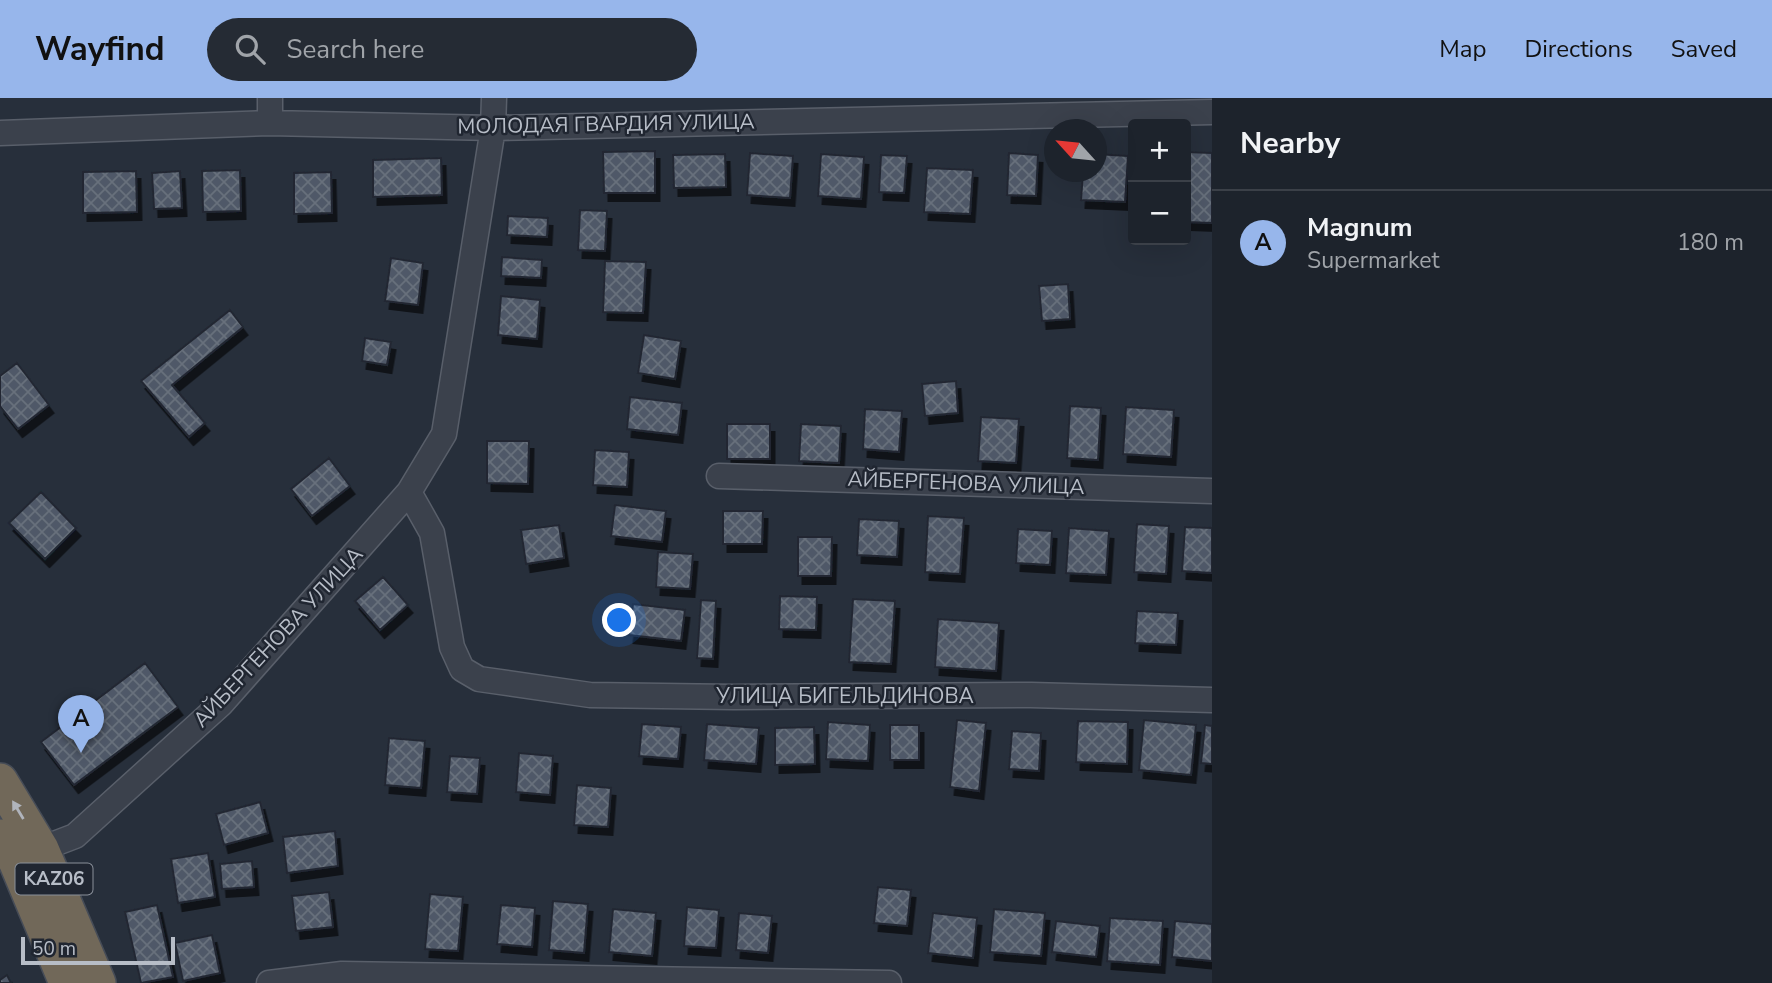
<!DOCTYPE html>
<meta charset="utf-8">
<style>
body{margin:0;font-family:"Nunito Sans",sans-serif;background:#252b34;color:#f1f3f6}
.controls{position:absolute;right:21px;top:21px;display:grid;overflow:hidden;border-radius:7px;box-shadow:0 7px 28px #0002}
.controls button{width:63px;height:63px;display:grid;place-items:center;padding:0;border:0;border-bottom:2px solid #3b4048;background:#1d232c;color:#f1f3f6;font:35px sans-serif}
.compass{position:absolute;left:1044px;top:21px;width:63px;height:63px;border-radius:50%;background:#1d232c;box-shadow:0 7px 28px #0002;rotate:297deg}
.scale{position:absolute;left:21px;bottom:18px;width:154px;box-sizing:border-box;padding-left:7px;border:4px solid #b7bdc7;border-top:0;font-size:19px;line-height:24px;white-space:nowrap;color:#b7bdc7;-webkit-text-stroke:5px #202631;paint-order:stroke}
.you{position:absolute;left:620px;top:523px;width:24px;height:24px;margin:-18px;border:5px solid #fff;border-radius:50%;background:#1a73e8;box-shadow:0 0 0 10px #1a73e833}
.badge{display:grid;place-items:center;width:46px;height:46px;border-radius:50%;background:#97b6eb;color:#111;font-size:23px;font-weight:700}
.pin{position:absolute;translate:-50% -58px;filter:drop-shadow(0 2px 4px #0008)}
.pin::after{content:'';position:absolute;top:37px;width:24px;height:21px;background:inherit;clip-path:polygon(0 0,100% 0,50% 100%)}
.list{margin:0;padding:0;list-style:none}
h2{display:flex;justify-content:space-between;align-items:center;height:91px;margin:0;padding:0 28px;font-size:30px}
h2 small{font-size:23px;font-weight:400;color:#a0a4a9}
.list li{display:grid;grid-template-columns:46px 1fr auto;gap:21px;align-items:center;box-sizing:border-box;height:105px;padding:0 28px;border-top:2px solid #3b4048}
.list b{display:block;font-size:26px;white-space:nowrap}
.list p{margin:0;font-size:23px;white-space:nowrap;color:#a0a4a9}
.list em{font-size:23px;font-style:normal;color:#a0a4a9}
.icon{flex:none;width:38px;height:38px;fill:none;stroke:currentColor;stroke-width:2;stroke-linecap:round;stroke-linejoin:round}
.map{position:relative;flex:none;width:1212px;height:885px;overflow:hidden}
header{display:flex;align-items:center;gap:42px;box-sizing:border-box;height:98px;padding:0 35px;background:#97b6eb;color:#111}
header strong{font-size:33px}
nav{display:flex;gap:38px;margin-inline-start:auto;font-size:24px}
.search{width:490px;height:63px;background:#252b34;display:flex;align-items:center;gap:18px;box-sizing:border-box;padding:0 24px;border-radius:38px;color:#a0a4a9;font-size:26px}
main{display:flex}
aside{flex:1;background:#1d232c}
.map>svg:first-child{display:block}
</style>
<header>
<strong>Wayfind</strong>
<div class="search"><svg class="icon" aria-label="search" viewBox="0 0 24 24"><circle cx="10" cy="10" r="6"/><path d="M15 15l6 6"/></svg>Search here</div>
<nav><a>Map</a><a>Directions</a><a>Saved</a></nav>
</header>
<main>
<div class="map">
<svg width="1212" height="885" viewBox="0 0 1212 885">
<defs>
<pattern id="building-cross-hatch" width="8" height="8" patternUnits="userSpaceOnUse" patternTransform="scale(1.75)"><rect width="8" height="8" fill="#505967"/><path d="M0 0l8 8M0 8l8-8" fill="none" stroke="#676f7b"/></pattern>
<filter id="shadow"><feDropShadow dx="4.5" dy="8" stdDeviation="0" flood-color="#0009"/></filter>
</defs>
<rect width="100%" height="100%" fill="#272f3b"/>
<!-- building -->
<path fill="url(#building-cross-hatch)" stroke="#222833" stroke-width="2" filter="url(#shadow)" d="M655 53V95H604L603 54Z
M1186 54 1212 55V125L1186 124Z
M750 55 793 58 790 100 747 97Z
M1009 55 1038 57 1036 98 1007 97Z
M725 56 726 89 674 90 673 57Z
M821 56 864 59 861 101 818 98Z
M1096 56 1128 58 1125 104 1081 102 1083 74H1096Z
M881 57 907 58 904 95 879 94Z
M441 60 442 97 373 99V62Z
M927 70 973 72 970 116 924 114Z
M240 72 241 113 203 114 202 73Z
M136 73 137 114 83 115V74Z
M180 73 182 110 154 111 152 75Z
M331 74 332 115 294 116V75Z
M580 112 607 113 605 153 578 152Z
M508 118 548 120 547 139 507 137Z
M502 159 542 162 541 180 501 178Z
M391 160 423 165 418 207 385 203Z
M605 163 646 164 643 215 603 214Z
M1068 186 1070 221 1042 223 1039 188Z
M501 198 540 202 537 241 498 237Z
M230 212 243 229 172 287 205 325 189 339 141 283Z
M644 237 681 243 675 281 638 275Z
M365 240 391 244 387 267 362 263Z
M17 265 49 307 18 331 0 308V278Z
M956 283 958 315 925 318 922 286Z
M630 299 682 305 678 337 627 331Z
M1070 308 1101 310 1098 362 1067 360Z
M1126 309 1174 312 1171 359 1123 356Z
M865 311 902 313 899 354 863 351Z
M981 319 1019 321 1016 365 978 363Z
M727 326H770V361H727Z
M801 326 841 328 839 365 799 363Z
M487 343H529L528 386 487 385Z
M595 352 629 354 627 389 593 387Z
M329 360 350 388 312 418 291 391Z
M41 394 76 430 45 461 9 425Z
M615 407 666 413 662 444 611 438Z
M723 413H763L762 446H723Z
M928 418 964 420 960 476 925 474Z
M859 421 899 423 897 459 857 457Z
M1137 426 1169 428 1166 476 1134 474Z
M559 427 564 460 526 466 521 432Z
M1185 429 1212 430V475L1182 473Z
M1069 430 1109 433 1106 477 1066 475Z
M1018 431 1052 433 1050 467 1016 465Z
M798 439H832L831 478H798Z
M658 454 693 456 690 491 656 489Z
M383 479 408 507 380 532 355 503Z
M780 498 817 499 816 532 779 531Z
M853 501 895 503 891 566 849 564Z
M701 502 716 503 713 561 697 560Z
M633 506 685 512 681 543 629 537Z
M1137 513 1178 515 1176 547 1135 545Z
M938 521 999 525 996 573 935 569Z
M145 565 178 609 74 687 41 644Z
M957 622 986 625 979 693 950 689Z
M1144 622 1196 627 1191 677 1139 672Z
M1078 623 1128 624 1127 666 1076 664Z
M828 624 870 627 868 663 826 661Z
M642 626 681 629 678 661 639 658Z
M707 626 759 630 756 666 704 662Z
M890 627H919V662H890Z
M1205 627 1212 628V666L1201 665Z
M814 629 815 666 775 667V630Z
M1012 633 1041 635 1039 673 1009 671Z
M389 640 425 643 421 690 385 687Z
M519 655 553 658 550 697 516 694Z
M450 658 480 660 477 696 447 694Z
M577 687 611 690 608 729 574 727Z
M260 704 268 735 224 747 216 716Z
M335 733 338 768 287 775 283 739Z
M208 755 215 799 178 805 171 761Z
M252 763 254 789 222 791 220 766Z
M878 789 911 792 907 828 874 825Z
M329 794 333 829 296 833 292 798Z
M430 796 463 799 458 853 425 851Z
M553 803 588 806 584 855 549 852Z
M157 807 173 879 141 885 125 814Z
M501 807 535 810 532 849 497 846Z
M687 809 719 812 716 850 684 848Z
M613 811 656 815 652 858 609 854Z
M994 811 1045 815 1041 858 990 854Z
M739 815 772 818 768 855 736 852Z
M933 815 977 820 973 860 928 855Z
M1110 820 1163 823 1160 867 1107 863Z
M1056 823 1100 828 1096 859 1052 854Z
M1175 823 1212 826V863L1172 859Z
M212 837 220 875 183 883 175 845Z
M7 877 11 885H0V882Z"/>
<g fill="none" stroke-linecap="round" stroke-linejoin="round">
<!-- minor casing -->
<g stroke="#595f6a" stroke-width="27">
<path id="minor" d="M270 0V25
M494 0 493 30 444 336 409 394 432 435 452 549 462 571 479 581 590 597 734 599 1031 597 1212 602
M0 35 270 25 493 30 1212 14
M719 378 1212 393
M41 751 75 738 221 606 409 394
M269 885 342 876 889 885"/>
</g>
<!-- highway casing -->
<g stroke="#464c57" stroke-width="38">
<path id="highway" d="M0 683 41 751 98 885
M0 739 16 763 67 885"/>
</g>
<!-- minor -->
<use href="#minor" stroke="#3b414c" stroke-width="24"/>
<!-- highway -->
<use href="#highway" stroke="#716859" stroke-width="35"/>
</g>
<!-- one-way arrows -->
<defs><path id="oneway-solid" d="M-6-.8H1V-3.2L6.5 0L1 3.2V.8H-6Z" transform="scale(1.75)"/></defs>
<use fill="#b0b4bc" href="#oneway-solid" transform="translate(18 712) rotate(-121)"/>
<g text-anchor="middle" dominant-baseline="central" stroke-width="5" stroke-linejoin="round" paint-order="stroke">
<!-- shield labels -->
<rect fill="#202631" stroke="#8a909a" stroke-width="2" x="15.5" y="765.5" width="77" height="31" rx="5"/>
<g font-size="19" font-weight="bold" fill="#b7bdc7">
<text x="54" y="781">KАZ06</text>
</g>
<!-- street labels -->
<g font-size="21" fill="#b7bdc7" stroke="#202631">
<text transform="translate(606 26) rotate(-1)">МОЛОДАЯ ГВАРДИЯ УЛИЦА</text>
<text transform="translate(966 385) rotate(2)">АЙБЕРГЕНОВА УЛИЦА</text>
<text transform="translate(278 539) rotate(-47)">АЙБЕРГЕНОВА УЛИЦА</text>
<text x="845" y="598">УЛИЦА БИГЕЛЬДИНОВА</text>
</g>
</g>
</svg>
<div class="controls">
<button>+</button>
<button>−</button>
</div>
<svg class="compass" viewBox="-18 -18 36 36"><path d="M0-13l5 13h-10z" fill="#e53935"/><path d="M0 13l5-13h-10z" fill="#a0a4a9"/></svg>
<div class="scale">50 m</div>
<div class="you"></div>
<div class="pin badge" style="left:81px;top:655px">A</div>
</div>
<aside>
<h2>Nearby<small></small></h2>
<ul class="list">
<li><span class="badge">A</span><div><b>Magnum</b><p>Supermarket</p></div><em>180 m</em></li>
</ul>
</aside>
</main>
